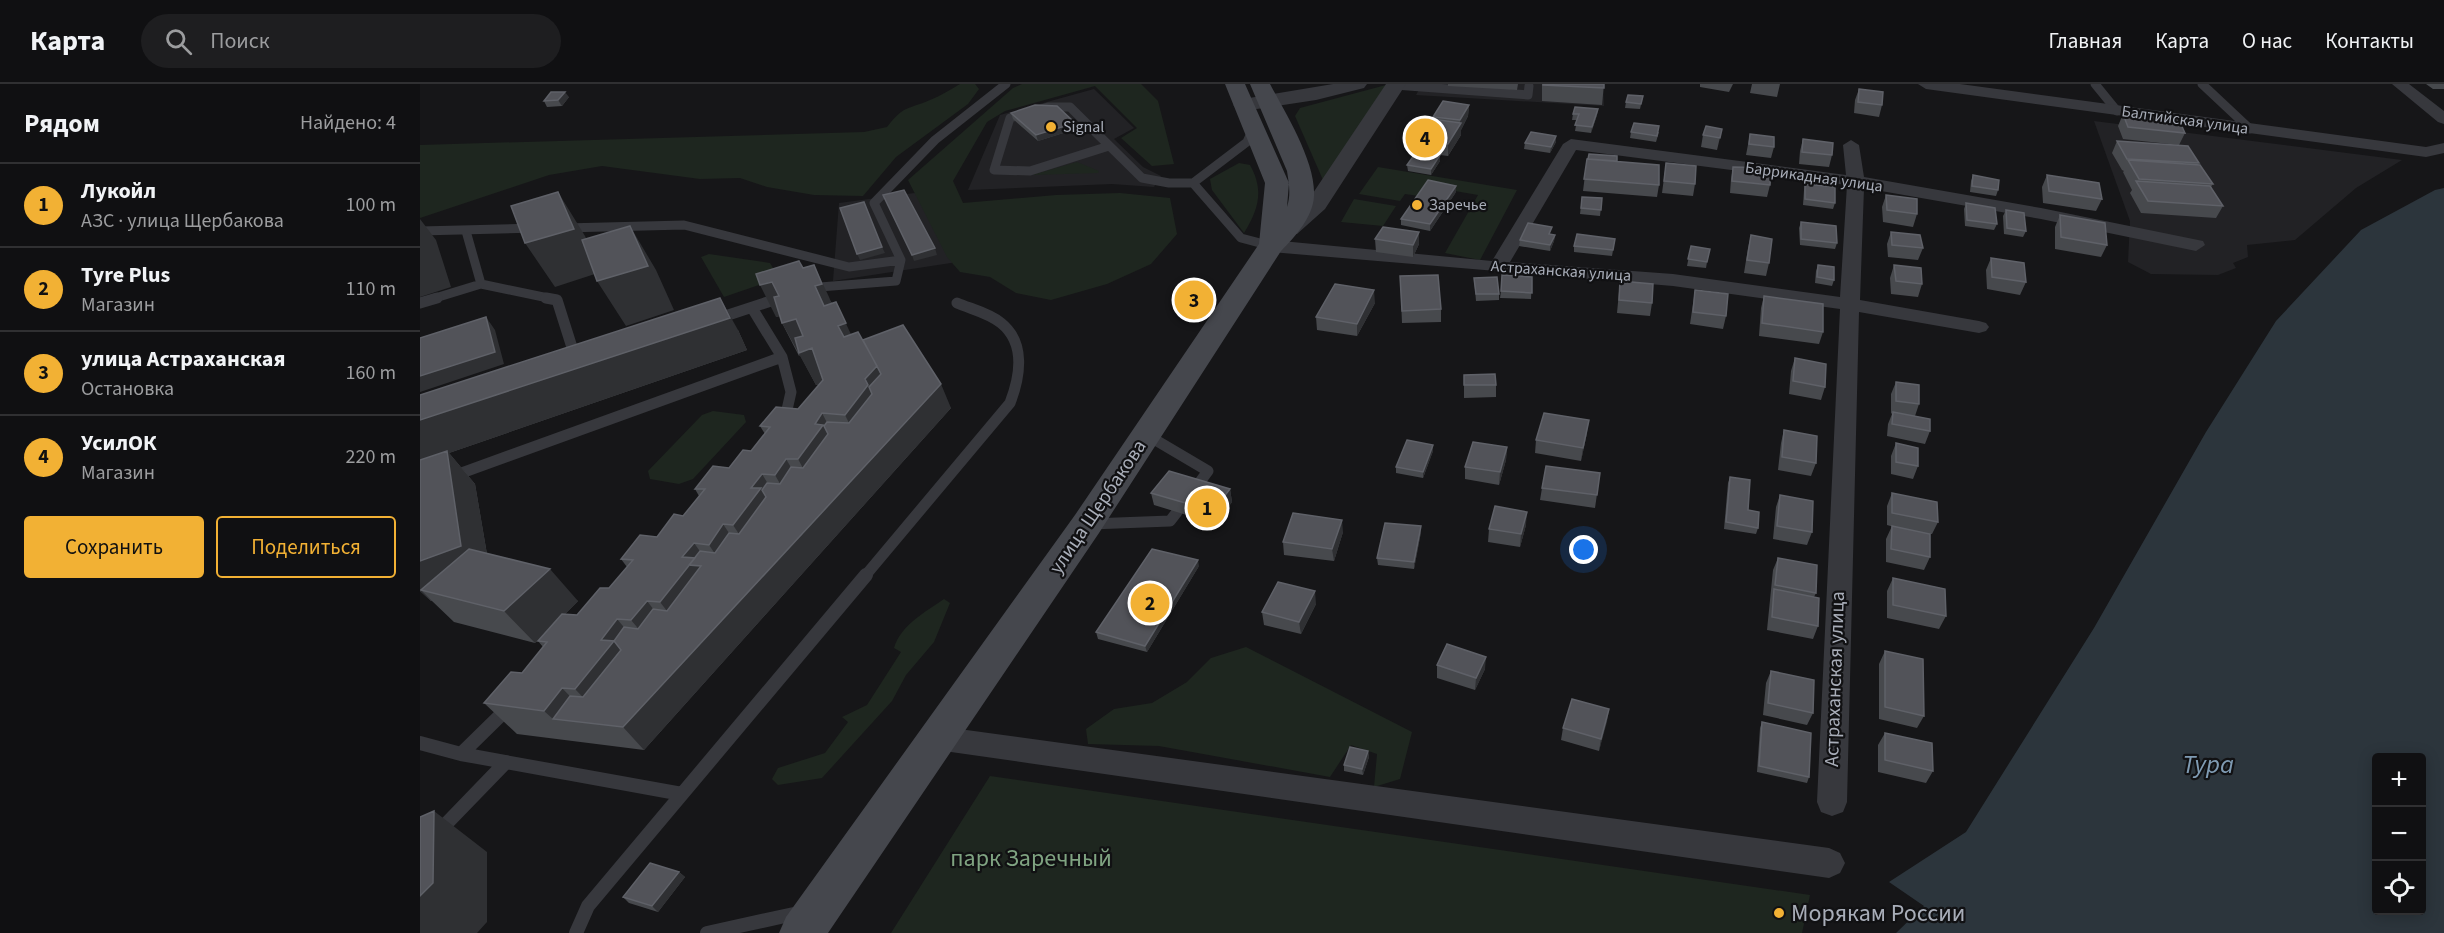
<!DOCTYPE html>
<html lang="ru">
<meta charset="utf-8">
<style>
body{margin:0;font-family:"Source Sans 3",sans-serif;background:#1e1e20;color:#f1f3f6}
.controls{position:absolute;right:18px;bottom:18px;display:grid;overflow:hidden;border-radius:6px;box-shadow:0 3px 15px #0003}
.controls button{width:54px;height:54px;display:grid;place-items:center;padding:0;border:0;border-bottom:2px solid #303032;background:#101012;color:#f1f3f6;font:30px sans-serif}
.you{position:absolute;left:1164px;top:466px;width:21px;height:21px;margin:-15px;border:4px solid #fff;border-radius:50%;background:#1a73e8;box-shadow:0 0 0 9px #1a73e833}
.badge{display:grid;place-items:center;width:39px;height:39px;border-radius:50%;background:#f2b134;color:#111;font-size:20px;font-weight:700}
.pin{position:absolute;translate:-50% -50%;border:3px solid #fff;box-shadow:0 2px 6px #0006}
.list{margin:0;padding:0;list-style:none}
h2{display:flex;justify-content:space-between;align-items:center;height:78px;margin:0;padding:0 24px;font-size:26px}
h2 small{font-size:20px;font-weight:400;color:#9c9d9f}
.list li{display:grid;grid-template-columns:39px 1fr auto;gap:18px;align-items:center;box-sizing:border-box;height:84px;padding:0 24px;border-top:2px solid #303032}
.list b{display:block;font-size:22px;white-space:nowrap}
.list p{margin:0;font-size:20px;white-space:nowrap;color:#9c9d9f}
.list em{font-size:20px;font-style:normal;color:#9c9d9f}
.actions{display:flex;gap:12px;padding:18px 24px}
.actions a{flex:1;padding:14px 0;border:2px solid #f2b134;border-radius:6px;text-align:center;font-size:21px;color:#f2b134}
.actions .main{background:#f2b134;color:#111}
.icon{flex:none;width:33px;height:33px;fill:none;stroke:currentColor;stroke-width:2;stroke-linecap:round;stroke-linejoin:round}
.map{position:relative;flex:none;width:2024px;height:849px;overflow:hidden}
header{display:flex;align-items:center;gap:36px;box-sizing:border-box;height:84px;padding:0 30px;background:#101012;border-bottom:2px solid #303032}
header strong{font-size:28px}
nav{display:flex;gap:33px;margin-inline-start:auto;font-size:21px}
.search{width:420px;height:54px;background:#1e1e20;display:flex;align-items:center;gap:15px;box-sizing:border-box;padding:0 21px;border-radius:33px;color:#9c9d9f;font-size:22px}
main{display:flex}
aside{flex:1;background:#101012}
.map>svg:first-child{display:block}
</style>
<header>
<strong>Карта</strong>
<div class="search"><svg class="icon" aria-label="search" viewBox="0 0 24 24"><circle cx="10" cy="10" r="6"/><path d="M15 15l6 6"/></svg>Поиск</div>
<nav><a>Главная</a><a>Карта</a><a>О нас</a><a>Контакты</a></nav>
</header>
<main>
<aside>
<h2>Рядом<small>Найдено: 4</small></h2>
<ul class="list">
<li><span class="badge">1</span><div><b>Лукойл</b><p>АЗС · улица Щербакова</p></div><em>100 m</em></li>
<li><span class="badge">2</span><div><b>Tyre Plus</b><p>Магазин</p></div><em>110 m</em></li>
<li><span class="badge">3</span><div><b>улица Астраханская</b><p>Остановка</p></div><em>160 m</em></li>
<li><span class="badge">4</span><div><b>УсилОК</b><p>Магазин</p></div><em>220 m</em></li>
</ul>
<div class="actions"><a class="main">Сохранить</a><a>Поделиться</a></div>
</aside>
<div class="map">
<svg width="2024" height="849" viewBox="0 0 2024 849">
<rect width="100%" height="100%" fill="#161618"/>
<!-- built -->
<path fill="#222225" d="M1002 0H1183L1184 22 996 11Z
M674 5 714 44 694 55 723 83 741 92 734 103 692 100 548 106 580 31Z
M1674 37 1982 76 1936 104 1875 156 1827 161 1828 173 1813 179 1816 184 1798 191 1731 190 1708 178 1710 137Z
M525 105 570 173 413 197 419 119Z"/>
<!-- green -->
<path fill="#1e261f" d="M540 0H555L559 5 548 20 476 73 443 112 394 111 347 103 320 94 280 95 182 82 129 91 0 134V61L444 48 467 43C484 21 487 26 510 16 520 12 530 6 540 0Z
M602 0H721L738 17 754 80 732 82 701 54 717 44 675 2 585 27 567 38 533 97 543 119 636 111 700 109 750 114 757 150 731 180 687 200 631 216 596 209 570 193 540 188 527 173 488 96 593 4Z
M966 1 903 96 875 32 880 24Z
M657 78 679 87 678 89 612 91Z
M819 79 830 81C844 106 839 125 824 149L792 106 790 95Z
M958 83 1097 106 1060 176 1025 169 1058 111 1006 102 999 112 985 110 980 117 939 110Z
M934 115 976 122 963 142 921 138Z
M289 170 350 179 359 194 304 213 281 173Z
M293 327 324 331 326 338 273 395 259 400 230 395 228 387 282 331Z
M524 515 530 519 514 558 486 591 472 617 402 694 358 701 352 695 358 684 405 669 428 638 422 633 447 621 481 568 474 564C481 541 505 528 524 515Z
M826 563 992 648 980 695 954 703 957 670 931 661 910 693 739 662 668 660 666 645 694 625 732 619 767 598 791 574Z
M570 692 1390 811 1382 849H471Z"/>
<!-- water -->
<path fill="#2c353c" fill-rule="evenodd" d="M2024 104V849H1476L1504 822 1469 798 1546 748 1674 544 1786 348 1856 237 1941 146 2015 106ZM1956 674H2002V826H1956Z"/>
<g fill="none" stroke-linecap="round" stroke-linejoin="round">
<!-- service-far2 -->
<path stroke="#37383d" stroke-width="9" d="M1675 0 1697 27
M1782 0 1830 45
M975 1 1108 11 1109 2
M689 62 610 87 574 86 590 34 628 23H650L722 94 749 99H773L827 58 833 45
M773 99 821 154 851 162
M145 144 264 141 429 183 481 176
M0 147 116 144
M61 200 133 215
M387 204 476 197 481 176 454 119 515 56 586 0
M12 215 61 200 46 147
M355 215 362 213"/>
<!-- service-far1 -->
<path stroke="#37383d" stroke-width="11" d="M126 214 137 216 156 276
M0 219 17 214
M332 224 362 273 371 308 364 339
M293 236 360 214
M727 351 788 387 774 406
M0 404 362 273
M671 440 750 437 757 428
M445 492 590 319C600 293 606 259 581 239 569 229 551 225 537 219"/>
<!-- service -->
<path stroke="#37383d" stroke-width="14" d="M0 659 41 670 262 710
M41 670 89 623
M0 767 86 678
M156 849 168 822 446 491
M287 849 383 828"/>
<!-- minor -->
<path fill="#37383d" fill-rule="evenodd" d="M1498 0H1540L2006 63 2024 59V69L2006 73 1506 5Z
M1972 0H1989L2024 27V40L2018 38Z
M1151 55 1426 91 1423 61 1431 56 1439 61 1444 93 1621 124 1783 157 1785 161 1776 167 1621 135 1444 104 1440 216 1559 237 1566 239 1569 243 1566 247 1559 249 1439 228 1427 718 1423 728 1412 732 1401 728 1397 718 1420 225 1253 202 851 168 842 162 851 156 1072 177 1143 60ZM1156 66 1427 101 1420 213 1253 190 1090 178Z
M517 642 1409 764 1420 769 1425 779 1420 789 1409 794 517 666 507 663 503 654 507 645Z"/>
<!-- tertiary -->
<path fill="#37383d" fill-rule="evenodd" d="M913 0H947L944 4 896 16 823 27 813 21 823 15Z
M966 0H986L905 125 877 150H861L858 145 861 140 889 115Z"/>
<!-- secondary -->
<path fill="#45474d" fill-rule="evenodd" d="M805 0H825L869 99 867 123C871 110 869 100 867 87L830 0H850C866 30 896 78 894 112 893 133 875 153 861 167L679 449 408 849H359L366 833 655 431 839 160 845 99Z"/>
</g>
<!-- wall -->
<path fill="#47494d" d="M1028 0H1098L1097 6 1028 2Z
M1122 0H1184L1182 21 1122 17Z
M1280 0H1313L1309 8 1280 3Z
M1332 0H1360L1357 13 1330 9Z
M2006 0H2024V5H2013Z
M1439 5 1462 21 1459 33 1434 29 1435 16Z
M1223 12 1220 25 1205 24 1206 18Z
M149 13 142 22 127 23 124 17Z
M1049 21 1048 32 1041 46V51L1028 72 1020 71V77L1011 91 988 87 987 81 998 67V56L1013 35V33Z
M1178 25 1177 31 1171 49 1155 47 1157 36H1152L1153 30Z
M591 29 656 45 618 57 593 35Z
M1703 30 1765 49 1759 61 1703 55 1698 42Z
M1302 45 1297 66 1281 63 1283 51Z
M1211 48H1239L1236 58 1210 54Z
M1330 50 1354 63 1351 74 1326 71Z
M1383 55 1412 71 1409 83 1379 80 1380 67Z
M1697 57 1779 79 1778 81 1793 100 1791 103 1803 122 1796 134 1721 129 1710 109 1712 106 1703 88 1704 87 1702 86 1692 69Z
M1136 58 1130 69 1104 65 1105 59Z
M1167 75 1239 101 1237 113 1163 107Z
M1246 79 1275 100 1273 112 1242 109Z
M1313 83 1350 101 1347 113 1310 109 1311 95Z
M1553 91 1578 106 1576 112 1550 108 1551 97Z
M1627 91 1682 115 1676 127 1623 119 1622 103Z
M1385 100 1415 119 1413 125 1383 121 1384 106Z
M1036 108 1010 147 981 141V135Z
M1466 111 1497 130 1493 143 1463 138 1462 123Z
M1162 113 1182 114 1180 132 1160 130Z
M1546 119 1577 140 1574 146 1545 142 1544 125Z
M1586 126 1606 147 1603 153 1584 150 1583 132Z
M1640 131 1687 161 1681 173 1635 165V143Z
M1381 138 1417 159 1415 165 1380 161 1379 144Z
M1471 148 1503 164 1498 176 1468 173 1467 160Z
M1131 150 1135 151 1134 157 1130 167 1099 162 1100 156Z
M1331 151 1349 179 1346 192 1324 189 1328 164Z
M955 155 999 160 993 173 956 168Z
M1195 155 1192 172 1154 168V162Z
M1271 162 1287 178 1286 184 1267 182Z
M1571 174 1606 198 1600 211 1567 205 1566 186Z
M1398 181 1414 196 1412 202 1395 199 1396 187Z
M1474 181 1502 200 1498 213 1471 210 1470 194Z
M383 184 412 219 431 251 443 256 531 324 224 666 97 650 64 619 102 589 123 563 118 557 123 551 115 559 34 538 12 517H11L0 507V311L318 246 327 266 29 369 55 400 67 470 158 517 145 530 157 531 189 504 207 483 201 475 237 453 263 432 279 412 275 405 309 384 331 367 345 350 340 342 378 325 400 300 396 301 380 271 379 272 362 239 360 232 356 233Z
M980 192 1021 225V238L982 239Z
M1112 193 1111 215 1080 214 1081 207Z
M1054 194 1079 210V216L1056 217Z
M1200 197 1232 219 1230 232 1197 229Z
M1275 206 1306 232 1303 245 1270 240Z
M1344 212 1403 248 1399 260 1339 252 1341 224Z
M955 219 937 252 897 246 896 233Z
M1375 274 1405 303 1401 316 1369 310 1371 287Z
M1044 291 1076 301V313L1044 314Z
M1476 298 1499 320 1495 332 1510 347 1505 360 1467 352 1468 340 1472 330 1471 329V310Z
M1364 346 1396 379 1391 392 1358 386 1361 359Z
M1167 349 1161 377 1115 369 1116 356Z
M1476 359 1498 382 1493 395 1471 390V372Z
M1087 363 1086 376 1079 401 1045 395V383Z
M1013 367 1003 394 976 389V383Z
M1180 389 1175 424 1120 416 1122 404Z
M1310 393 1338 444 1336 450 1304 445 1308 399Z
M810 405 812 418 796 440 734 421 731 409Z
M1472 409 1518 438 1512 450H1510V473L1504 486 1466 478V455L1472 442 1474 443 1467 441V422Z
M1360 411 1392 448 1387 461 1353 455 1356 423Z
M1106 441 1100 463 1068 458 1069 445Z
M923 448 914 477 864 471 863 458Z
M1001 448 994 485 958 481 957 474Z
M1358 474 1396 509 1394 513 1398 542 1393 555 1347 546 1353 486Z
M779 482 727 568 678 555 676 548Z
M1473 494 1526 532 1519 545 1467 534V507Z
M896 520 881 550 844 541 842 528Z
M1465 567 1504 632 1497 644 1459 635V580Z
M1017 581 1065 585 1055 606 1017 594Z
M1351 587 1393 629 1387 641 1343 631 1346 599Z
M1189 625 1179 667 1141 656 1143 644Z
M1342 638 1389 693 1387 699 1337 688 1340 644Z
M1465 649 1513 687 1506 699 1458 688V661Z
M948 667 949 673 943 691 924 687V681Z
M259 788 265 793 238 828 209 819 203 813Z"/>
<!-- shaded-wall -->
<path fill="#2f3033" d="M145 8 149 13 142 22 138 16Z
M1049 21 1048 32 1041 46V51L1028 72V60L1040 41V36Z
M1178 25 1177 31 1171 49 1172 43Z
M655 39 656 45 618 57 616 51Z
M1136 52V58L1130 69 1131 63Z
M1020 71V77L1011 91V85Z
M1036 102V108L1010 147V140Z
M138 108 165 152 181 188 135 203 105 159Z
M0 135 16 156 31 203 0 213Z
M210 142 236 186 254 226 206 242 177 197Z
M999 148V160L993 173V161Z
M1135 151 1134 157 1130 167V161Z
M462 163 465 169 440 176 437 170Z
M515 164 517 171 494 177 492 171Z
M394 181 409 213 417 232 411 234 395 202Z
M352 198 369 229 356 233 340 201Z
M954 206 955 219 937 252V240Z
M300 214 318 246 327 266 29 369 55 400 71 494 1 506 12 517H11L0 507V336Z
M416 218 441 272 433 274 418 242Z
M66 233 75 246 84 280 0 308V292Z
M376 235 392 264 408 297 396 301 362 239Z
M457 282 471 314 441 363 425 331 445 295Z
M521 300 531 324 224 666 203 643Z
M402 329 419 362 396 408 378 375 395 340Z
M1169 336 1167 349 1161 377 1163 364Z
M1013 361V367L1003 394V388Z
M1087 363 1086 376 1079 401 1080 388Z
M366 375 385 407 374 424 355 391Z
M342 390 362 423 335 474 313 441 331 404Z
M810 405 812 418 796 440 793 427Z
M1107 428 1106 441 1100 463 1101 450Z
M922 436 923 448 914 477 912 465Z
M303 440 325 473 311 493 289 461Z
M1001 442V448L994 485V478Z
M274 459 297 491 265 550 240 518 262 473Z
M778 476 779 482 727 568 725 562Z
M130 485 158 517 115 559 84 527Z
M895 507 896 520 881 550 879 538Z
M227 517 252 549 238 568 211 536Z
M197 535 224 567 185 636 155 605 181 556Z
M1066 573 1065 585 1055 606 1056 594Z
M142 604 172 635H133L124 627Z
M1189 625 1187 638 1179 667 1181 655Z
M948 667 949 673 943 691 942 685Z
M14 727 67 768V838L57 849H0V812Z
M259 788 265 793 238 828 232 822Z"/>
<!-- building -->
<path fill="#525359" stroke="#5f6168" stroke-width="1.5" d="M1123 0H1184V4L1123 1Z
M1439 5 1463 8 1462 21 1438 18Z
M131 8H145L138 16 124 17Z
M1208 11 1223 12 1221 20 1206 18Z
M1023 17 1049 21 1040 36 1013 33Z
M615 21 637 22 655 39 616 51 591 29Z
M1155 23 1178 25 1172 43 1155 41 1159 30H1153Z
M1703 30 1759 36 1765 49 1708 43Z
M1012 35 1041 39 1028 60 998 56Z
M1214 39 1239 42 1237 52 1211 48Z
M1286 42 1302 45 1300 54 1283 51Z
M1111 48 1136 52 1131 63 1105 59Z
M1330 50 1354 53V63L1329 60Z
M1383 55 1413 59 1412 71 1382 68Z
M1697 57 1768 62 1779 79 1707 75Z
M997 67 1020 71 1011 85 987 81Z
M1169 70 1197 72V77L1168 75Z
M1167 75 1239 81V101L1164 95Z
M1708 76 1780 81 1793 100 1719 95Z
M1246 79 1276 82 1275 100 1244 97Z
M1313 83 1351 84 1350 101 1312 97Z
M1553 91 1579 96 1578 106 1552 102Z
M1627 91 1679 99 1682 115 1629 107Z
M1008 96 1036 102 1010 140 981 135Z
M1716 97 1790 102 1803 122 1728 117Z
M1385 100 1415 103V119L1385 115Z
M484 106 515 164 492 171 463 111Z
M138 108 154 145 105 159 91 122Z
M1466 111 1497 115V130L1467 126Z
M1162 113 1182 114 1181 126 1161 124Z
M444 118 462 163 437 170 420 124Z
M1546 119 1575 124 1577 140 1547 136Z
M1586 126 1604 129 1606 147 1587 144Z
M1640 131 1685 139 1687 161 1641 153Z
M1381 138 1416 142 1417 159 1381 155Z
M1108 139 1132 143 1129 150 1135 151 1130 161 1100 156Z
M210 142 228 182 177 197 162 156Z
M963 143 999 148 993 161 955 155Z
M1471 148 1500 151 1503 164 1472 161Z
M1157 150 1195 155 1193 166 1154 162Z
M1331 151 1352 155 1349 179 1327 176Z
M1271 162 1290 165 1287 178 1268 175Z
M1571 174 1604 179 1606 198 1572 193Z
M379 177 383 184 394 181 402 200 395 202 404 222 416 218 426 239 418 242 424 253 438 248 457 282 445 295 448 301 425 331 402 329 395 340 403 341 378 375H366L355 391 342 390 331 404H341L313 441 303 440 289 461 274 459 262 473 275 474 240 518 227 517 211 536 197 535 181 556 194 557 155 605 142 604 124 627 64 619 91 588 102 589 127 558 118 557 142 530 157 531 180 504H189L213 476 201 475 220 451 237 453 254 430 263 432 285 405H275L293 382 309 384 323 366 331 367 350 343 340 342 356 323 378 325 403 296 392 264 379 269 375 254 383 252 376 235 362 239 354 213 359 212 352 198 340 201 336 190Z
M1398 181 1414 183V196L1397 193Z
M1474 181 1501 184 1502 200 1476 197Z
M1018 191 1021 225 982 227 980 192Z
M1082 191 1112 193V209L1081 207Z
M1077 193 1079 210H1056L1054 194Z
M1200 197 1233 200 1232 219 1199 216Z
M915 200 954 206 937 240 896 233Z
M1275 206 1308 210 1306 232 1273 228Z
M1344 212 1403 220V248L1342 239Z
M300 214 310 234 0 336V311Z
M66 233 75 268 0 292V254Z
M483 241 521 300 203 643 133 635 150 612 163 613 201 566 194 557 204 543 218 545 233 525 247 527 281 482 269 481 280 467 295 469 309 449 319 450 346 413 342 406 347 399 360 400 371 383 383 384 408 350 404 342 407 338 429 339 452 310 449 303 461 290 443 256Z
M1375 274 1406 280 1405 303 1373 297Z
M1075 290 1076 301H1044V291Z
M1476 298 1499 301V320L1476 317Z
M1473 328 1510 335V347L1472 340Z
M1124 329 1169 336 1163 364 1116 356Z
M1364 346 1397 352 1396 379 1362 373Z
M987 356 1013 361 1003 388 976 383Z
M1053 358 1087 363 1080 388 1045 383Z
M1476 359 1498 364V382L1476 378Z
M27 367 41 462 0 477V376Z
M1126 382 1180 389 1177 411 1122 404Z
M749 387 810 405 793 427 731 409Z
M1310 393 1330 396 1328 426 1339 428 1338 444 1306 438Z
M1472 409 1517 418 1518 438 1472 429Z
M1360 411 1393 417 1392 448 1357 442Z
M1075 422 1107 428 1101 450 1069 445Z
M873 429 922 436 912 465 863 458Z
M965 439 1001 442 994 478 957 474Z
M1472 442 1510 450V473L1471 465Z
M49 465 130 485 84 527 1 506Z
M732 465 778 476 725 562 676 548Z
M1358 474 1397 481 1396 509 1355 501Z
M1473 494 1525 505 1526 532 1473 521Z
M858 498 895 507 879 538 842 528Z
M1354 505 1399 514 1398 542 1352 533Z
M1027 560 1066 573 1056 594 1017 581Z
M1465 567 1503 575 1504 632 1465 623Z
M1351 587 1394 596 1393 629 1348 619Z
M1152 615 1189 625 1181 655 1143 644Z
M1342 638 1391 649 1389 693 1339 682Z
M1465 649 1512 659 1513 687 1465 676Z
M930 663 948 667 942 685 924 681Z
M14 727 13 799 0 812V733Z
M230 779 259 788 232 822 203 813Z"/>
<!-- markers -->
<g fill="#f2b134" stroke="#111113" stroke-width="2">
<circle cx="631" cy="43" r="6"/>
<circle cx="997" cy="121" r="6"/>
<circle cx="1359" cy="829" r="6"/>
</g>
<g text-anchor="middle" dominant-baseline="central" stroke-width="4.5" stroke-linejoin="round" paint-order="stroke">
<!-- far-street labels -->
<g font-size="16" fill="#a8adb8" stroke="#111113">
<text transform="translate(1765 36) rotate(8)">Балтийская улица</text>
<text transform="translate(1394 93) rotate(8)">Баррикадная улица</text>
<text transform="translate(1141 187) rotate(4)">Астраханская улица</text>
</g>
<!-- far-poi labels -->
<g font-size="16" fill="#a8adb8" stroke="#111113" text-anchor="start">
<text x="643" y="43">Signal</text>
<text x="1009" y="121">Заречье</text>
</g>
<!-- street labels -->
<g font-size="20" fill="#a8adb8" stroke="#111113">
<text transform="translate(678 423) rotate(-56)">улица Щербакова</text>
<text transform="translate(1415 595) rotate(-88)">Астраханская улица</text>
</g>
<!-- near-park labels -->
<g font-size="24" fill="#7fa381" stroke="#111113">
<text x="611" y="774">парк Заречный</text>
</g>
<!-- near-poi labels -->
<g font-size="24" fill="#a8adb8" stroke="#111113" text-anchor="start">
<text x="1371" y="829">Морякам России</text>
</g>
<!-- near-water labels -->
<g font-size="26" font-style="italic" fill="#7f9bb3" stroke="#111113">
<text x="1788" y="680">Тура</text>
</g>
</g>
</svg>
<div class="controls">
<button>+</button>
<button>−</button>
<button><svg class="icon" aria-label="locate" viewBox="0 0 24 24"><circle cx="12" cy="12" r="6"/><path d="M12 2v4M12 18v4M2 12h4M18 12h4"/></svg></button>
</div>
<div class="you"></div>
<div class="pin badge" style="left:787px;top:424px">1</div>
<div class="pin badge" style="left:730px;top:519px">2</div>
<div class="pin badge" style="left:774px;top:216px">3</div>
<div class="pin badge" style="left:1005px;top:54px">4</div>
</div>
</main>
